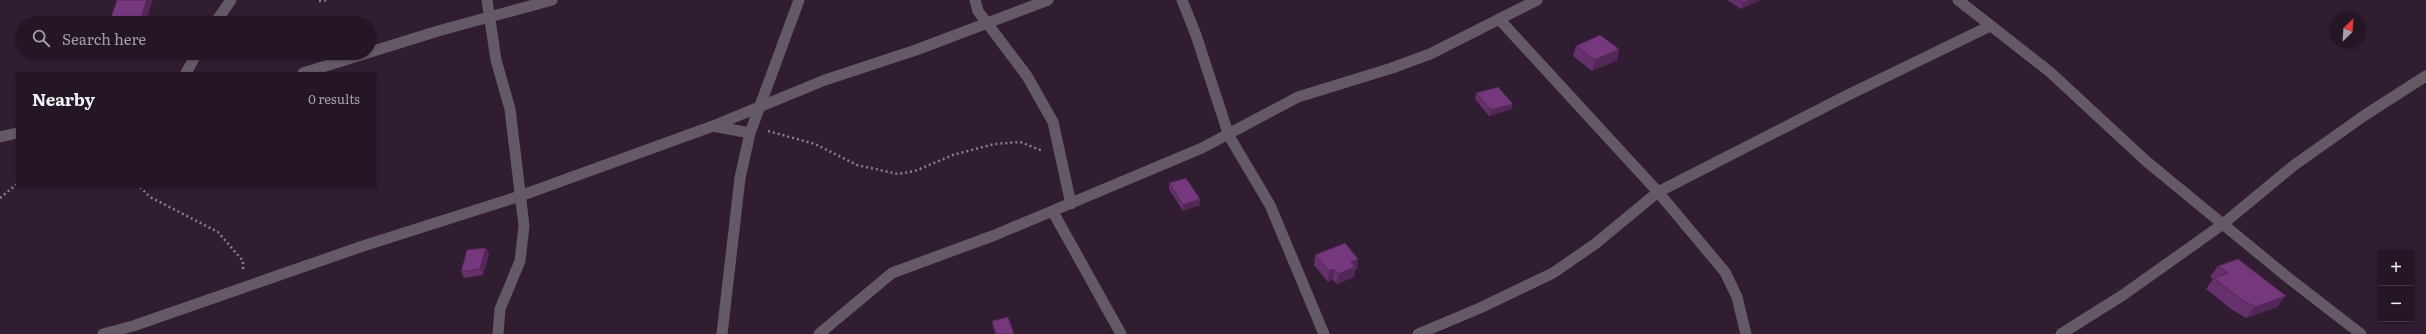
<!DOCTYPE html>
<meta charset="utf-8">
<style>
body{margin:0;font-family:Literata,serif;background:#312332;color:#f1f3f6}
.controls{position:absolute;right:12px;bottom:12px;display:grid;overflow:hidden;border-radius:0px;box-shadow:0 1px 3px #0004}
.controls button{width:36px;height:36px;display:grid;place-items:center;padding:0;border:0;border-bottom:1px solid #423543;background:#251626;color:#f1f3f6;font:20px sans-serif}
.compass{position:absolute;left:2330px;top:12px;width:36px;height:36px;border-radius:50%;background:#251626;box-shadow:0 1px 3px #0004;rotate:25deg}
.list{margin:0;padding:0;list-style:none}
h2{display:flex;justify-content:space-between;align-items:center;height:52px;margin:0;padding:0 16px;font-size:17px}
h2 small{font-size:13px;font-weight:400;color:#a39fa7}
.icon{flex:none;width:22px;height:22px;fill:none;stroke:currentColor;stroke-width:2;stroke-linecap:round;stroke-linejoin:round}
.map{position:relative;flex:none;width:2426px;height:334px;overflow:hidden}
.search{position:absolute;background:#251626;box-shadow:0 1px 3px #0004;left:16px;top:16px;width:360px;height:44px;display:flex;align-items:center;gap:10px;box-sizing:border-box;padding:0 14px;border-radius:22px;color:#a39fa7;font-size:15px}
.panel{position:absolute;background:#251626;box-shadow:0 1px 3px #0004;left:16px;top:72px;width:360px;height:116px;border-radius:0px}
.map>svg:first-child{display:block}
</style>
<div class="map">
<svg width="2426" height="334" viewBox="0 0 2426 334">
<rect width="100%" height="100%" fill="#311d32"/>
<g fill="none" stroke-linecap="round" stroke-linejoin="round">
<!-- path -->
<path stroke="#8d7c8e" stroke-width="2.5" stroke-dasharray="2 3" stroke-linecap="butt" d="M319 1 328 0
M768 131 815 144 857 165 898 174 915 171 953 155 994 144 1020 142 1043 151
M140 187 150 197 218 232 243 261V271
M0 198 17 184"/>
<!-- minor -->
<path stroke="#645a65" stroke-width="11" d="M487 0 496 60 510 109 524 226 520 261 500 309 498 334
M975 0 978 11 1027 76 1053 122 1071 204
M1182 0 1196 35 1229 136 1270 205 1324 334
M1958 0 2050 72 2146 161 2286 276 2361 334
M1500 20 1658 192 1725 272 1737 297 1746 334
M215 23 231 0
M186 73 197 53
M303 73 438 31 552 0
M713 126 750 133
M0 137 17 133
M1053 212 1121 334
M103 334 133 326 363 246 520 196 713 126 825 80 916 50 1048 0
M722 334 740 178 750 133 799 0
M819 334 892 273 995 235 1202 148 1298 97 1392 68 1430 54 1537 0
M1418 334 1480 308 1553 273 1595 244 1658 192 1844 97 1990 26
M2061 334 2123 295 2223 224 2293 166 2365 115 2426 76"/>
</g>
<!-- wall -->
<path fill="#65306b" d="M1727 0H1760L1741 9Z
M1576 46 1619 49 1617 60 1592 71 1573 56Z
M1476 93 1513 104 1511 109 1489 116 1475 99Z
M1169 183 1200 205 1183 211 1169 189Z
M486 248 489 254 483 275 464 278 461 272Z
M1315 255 1358 259 1357 270H1355L1354 277 1337 284 1333 280 1328 282 1314 265Z
M2218 266 2277 307 2246 318 2231 309 2206 289 2213 279 2210 277Z
M992 321 1014 334H995L993 327Z"/>
<!-- shaded-wall -->
<path fill="#532757" d="M147 0H153L145 23H113Z
M1750 0H1760L1741 9 1743 3Z
M1619 49 1617 60 1592 71 1595 60Z
M1513 104 1511 109 1489 116 1491 110Z
M1200 199V205L1183 211V205Z
M486 248 489 254 483 275 480 269Z
M1358 259 1357 270H1355L1354 277 1337 284 1338 274 1351 262Z
M1334 269 1333 280 1328 282 1329 271Z
M2286 296 2277 307 2246 318 2255 307Z"/>
<!-- building -->
<path fill="#76387c" stroke="#532757" d="M117 0H147L141 18 113 23H109Z
M1737 0H1750L1743 3Z
M1600 35 1619 49 1595 60 1576 46Z
M1498 87 1513 104 1491 110 1476 93Z
M1186 178 1200 199 1183 205 1169 183Z
M1345 243 1358 259 1351 262 1355 267 1338 274 1334 269 1329 271 1315 255Z
M486 248 480 269 461 272 467 250Z
M2238 259 2286 296 2255 307 2239 298 2214 278 2228 273 2218 266Z
M1008 317 1014 334H996L992 321Z"/>
</svg>
<div class="controls">
<button>+</button>
<button>−</button>
</div>
<svg class="compass" viewBox="-18 -18 36 36"><path d="M0-13l5 13h-10z" fill="#e53935"/><path d="M0 13l5-13h-10z" fill="#a39fa7"/></svg>
<div class="search"><svg class="icon" aria-label="search" viewBox="0 0 24 24"><circle cx="10" cy="10" r="6"/><path d="M15 15l6 6"/></svg>Search here</div>
<section class="panel">
<h2>Nearby<small>0 results</small></h2>
<ul class="list">
</ul>
</section>
</div>
